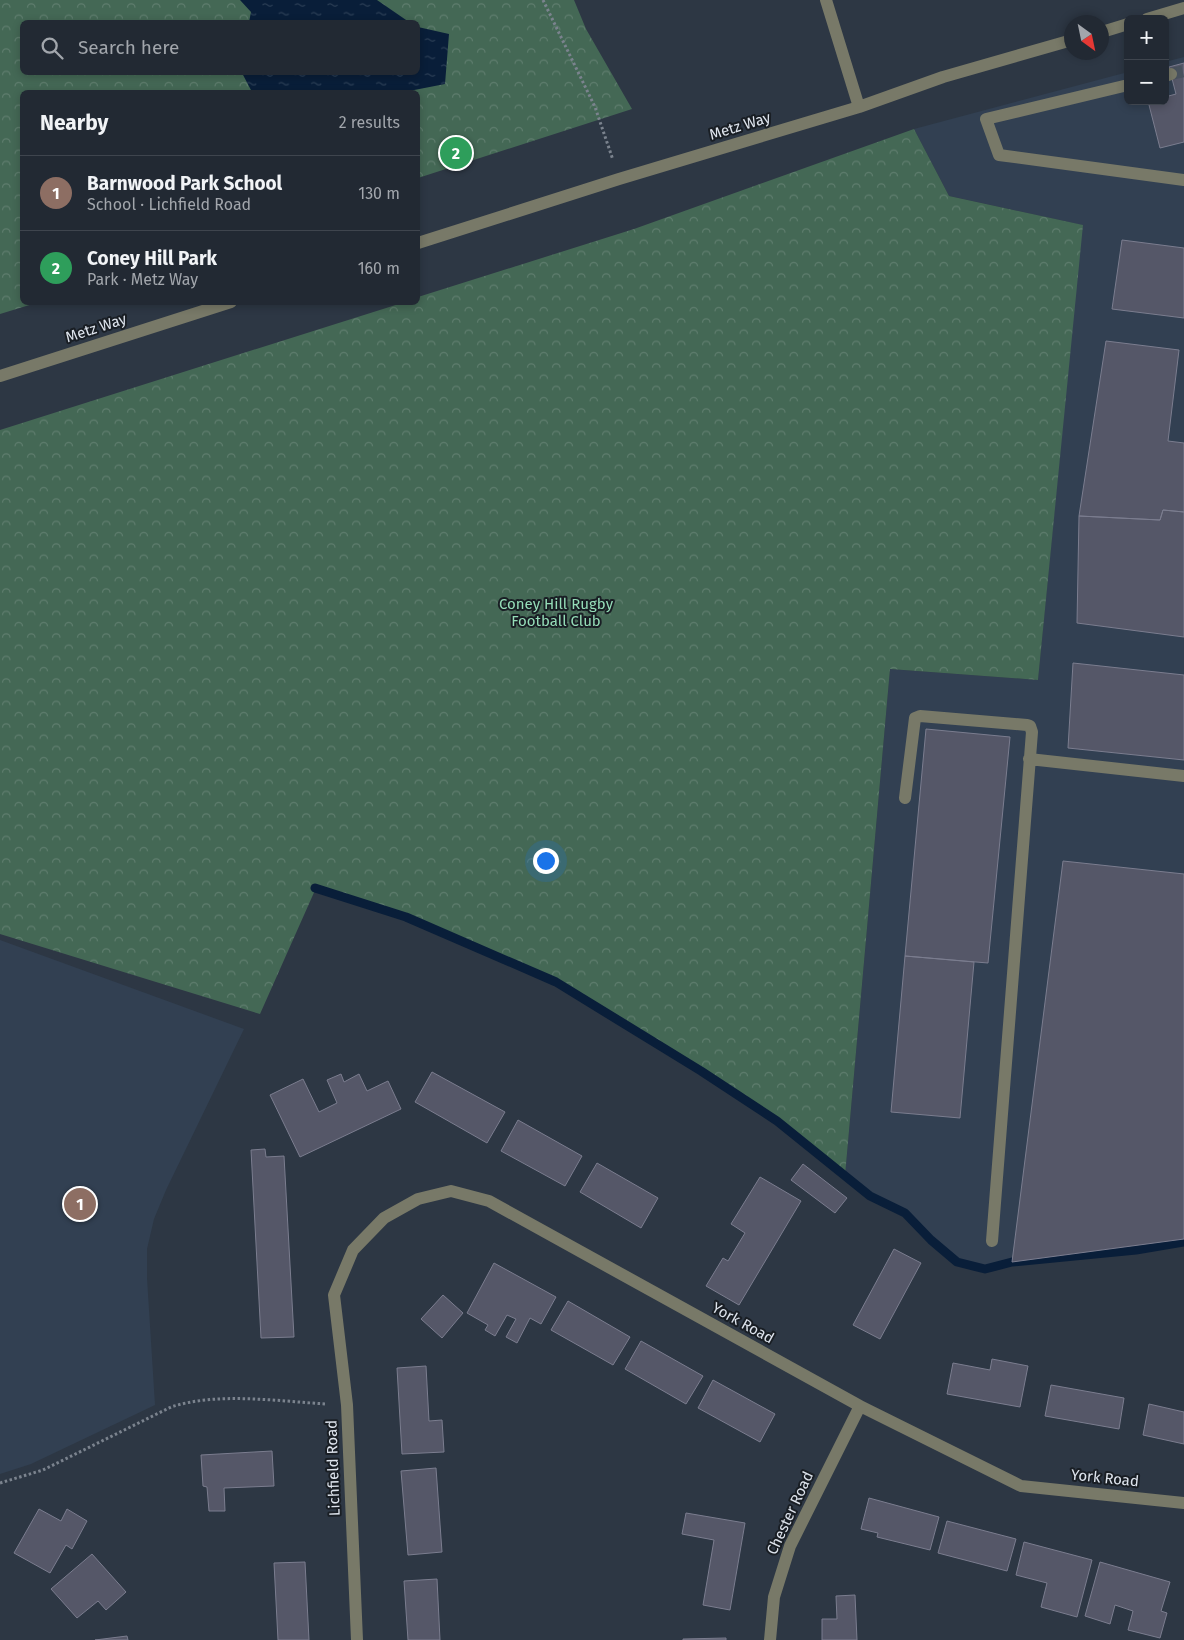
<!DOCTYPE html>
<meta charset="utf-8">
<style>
body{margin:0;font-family:"Fira Sans",sans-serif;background:#2e353f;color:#f1f3f6}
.controls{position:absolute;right:15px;top:15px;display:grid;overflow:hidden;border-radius:8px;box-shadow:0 2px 8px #0003}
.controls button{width:45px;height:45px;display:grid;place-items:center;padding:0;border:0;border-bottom:1px solid #3f454e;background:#222933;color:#f1f3f6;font:25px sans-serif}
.compass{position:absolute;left:1064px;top:15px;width:45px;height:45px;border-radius:50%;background:#222933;box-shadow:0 2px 8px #0003;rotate:147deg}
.you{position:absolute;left:545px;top:860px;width:18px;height:18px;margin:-12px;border:4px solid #fff;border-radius:50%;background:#1a73e8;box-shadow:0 0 0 8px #1a73e833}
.badge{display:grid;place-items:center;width:32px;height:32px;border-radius:50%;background:#ea580c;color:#fff;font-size:16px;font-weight:700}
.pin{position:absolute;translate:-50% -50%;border:2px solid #fff;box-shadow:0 1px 5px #0006}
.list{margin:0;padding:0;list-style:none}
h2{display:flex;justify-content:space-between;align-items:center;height:65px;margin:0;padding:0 20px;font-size:21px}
h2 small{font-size:16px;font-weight:400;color:#a2a6ac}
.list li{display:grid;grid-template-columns:32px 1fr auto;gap:15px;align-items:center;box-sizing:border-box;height:75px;padding:0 20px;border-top:1px solid #3f454e}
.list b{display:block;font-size:19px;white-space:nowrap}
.list p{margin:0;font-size:16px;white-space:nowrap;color:#a2a6ac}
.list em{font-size:16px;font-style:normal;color:#a2a6ac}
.icon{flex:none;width:28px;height:28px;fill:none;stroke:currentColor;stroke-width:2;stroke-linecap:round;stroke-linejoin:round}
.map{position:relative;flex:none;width:1184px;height:1640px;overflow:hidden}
.search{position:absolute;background:#222933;box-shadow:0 2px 8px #0003;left:20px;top:20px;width:400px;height:55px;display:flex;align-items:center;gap:12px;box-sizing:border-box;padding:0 18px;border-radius:8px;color:#a2a6ac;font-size:19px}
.panel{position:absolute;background:#222933;box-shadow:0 2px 8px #0003;left:20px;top:90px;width:400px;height:215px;border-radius:8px}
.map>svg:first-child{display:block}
</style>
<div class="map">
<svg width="1184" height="1640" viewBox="0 0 1184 1640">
<defs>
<pattern id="park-crowns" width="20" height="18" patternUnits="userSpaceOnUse" patternTransform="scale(1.25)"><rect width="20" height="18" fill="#446855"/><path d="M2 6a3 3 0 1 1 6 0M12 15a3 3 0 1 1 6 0" fill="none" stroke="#5f7d6e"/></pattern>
<pattern id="water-ripples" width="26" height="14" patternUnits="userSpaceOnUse" patternTransform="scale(1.25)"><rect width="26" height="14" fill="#091e39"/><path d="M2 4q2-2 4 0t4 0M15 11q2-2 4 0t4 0" fill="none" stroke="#2c3f56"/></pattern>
</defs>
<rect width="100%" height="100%" fill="#2d3744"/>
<!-- built -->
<path fill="#324052" d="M1184 57V1240L1136 1250 1012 1262 985 1269 957 1262 931 1240 905 1213 870 1196 845 1176 890 669 1038 680 1082 225 949 196 914 129 1128 72V101H1165V62Z
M0 940 244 1029 166 1190 154 1219 147 1249V1278L155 1405 31 1464 0 1474Z"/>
<!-- park -->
<path fill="url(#park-crowns)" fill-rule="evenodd" d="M0 0H574L586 29 632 109 418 178V92H22V302L36 303 0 314ZM22 22H418V72H22Z
M914 129 949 196 1083 225 1038 680 890 669 845 1176 777 1121 701 1071 556 982 406 917 316 888 260 1014 0 934V430L402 303 418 302V297L634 229Z"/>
<!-- water -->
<path fill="url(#water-ripples)" d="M240 0H377L409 22H249L251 12Z
M418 27 449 34 445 84 404 92H252L242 73 418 72Z"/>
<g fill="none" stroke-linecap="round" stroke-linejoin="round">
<!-- stream -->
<path stroke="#091e39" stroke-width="9" d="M315 888 406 917 556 982 701 1071 777 1121 870 1196 905 1213 931 1240 957 1262 985 1269 1012 1262 1136 1250 1184 1242"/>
</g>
<!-- building -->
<path fill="#555768" stroke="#7b7d8f" d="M1184 63V142L1160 148 1148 101H1165V97L1176 94 1169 67Z
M1122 240 1184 248V318L1112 309Z
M1106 341 1179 350 1168 441 1184 443V512L1163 510 1160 520 1079 516Z
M1163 510 1184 512V637L1077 623 1079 516 1160 520Z
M1073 663 1184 675V760L1068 748Z
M926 729 1010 737 988 963 905 956Z
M1063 861 1184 874V1239L1012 1262Z
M905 956 974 962 960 1118 891 1112Z
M432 1072 505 1112 487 1143 415 1102Z
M341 1074 344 1082 359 1074 367 1091 388 1081 401 1109 300 1157 270 1095 303 1079 319 1112 337 1103 327 1080Z
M518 1120 582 1156 565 1186 501 1151Z
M265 1149 266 1157 284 1156 294 1337 261 1338 251 1150Z
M597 1163 658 1198 641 1228 580 1192Z
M803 1164 847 1198 835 1213 791 1180Z
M760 1177 801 1201 739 1305 706 1286 723 1258 728 1261 745 1233 731 1224Z
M894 1249 921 1263 880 1339 853 1325Z
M494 1263 556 1297 541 1324 530 1318 517 1343 506 1337 516 1319 507 1315 495 1336 485 1330 488 1325 467 1313Z
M443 1295 463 1313 442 1338 421 1319Z
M568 1301 630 1337 613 1365 551 1330Z
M641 1341 703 1376 686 1404 625 1369Z
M992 1359 1028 1366 1020 1407 947 1394 953 1363 990 1370Z
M426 1366 429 1421 442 1420 444 1452 402 1454 397 1368Z
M713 1380 775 1414 760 1442 698 1408Z
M1051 1385 1124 1398 1119 1429 1045 1416Z
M1149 1404 1184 1412V1444L1143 1435Z
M272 1451 274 1486 224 1488 225 1511H209L207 1487 203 1486 201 1455Z
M436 1468 442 1552 408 1555 401 1471Z
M869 1498 939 1517 930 1550 877 1537 878 1533 861 1529Z
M39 1509 61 1521 67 1509 87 1521 72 1549 66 1545 50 1573 14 1553Z
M686 1513 745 1523 730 1610 703 1605 714 1540 682 1534Z
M947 1521 1016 1539 1007 1571 938 1553Z
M1024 1542 1092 1560 1077 1617 1041 1607 1047 1583 1016 1575Z
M92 1554 126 1592 106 1610 98 1601 77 1618 51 1589Z
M305 1562 309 1640H278L274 1563Z
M1100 1562 1170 1582 1161 1611 1167 1613 1160 1638 1128 1630 1133 1611 1115 1605 1110 1624 1085 1616Z
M437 1579 440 1640H408L404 1581Z
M855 1595 857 1640H822V1619H837L836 1596Z
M127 1636 128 1640H95Z
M726 1638V1640H683V1639Z"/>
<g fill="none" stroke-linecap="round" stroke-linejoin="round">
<!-- minor-tunnel -->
<path stroke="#48515d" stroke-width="12" stroke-dasharray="12 6" stroke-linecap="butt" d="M1171 74 1184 71"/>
<!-- path -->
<path stroke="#7b838e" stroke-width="3" stroke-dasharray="2.5 2.5" stroke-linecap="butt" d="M543 0 595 107 613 160
M0 1483 43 1470 171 1407C217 1392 277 1401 326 1404"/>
<!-- minor -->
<path stroke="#787968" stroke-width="12" d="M826 0 859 107
M1147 19 1184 8
M1102 32 1128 24
M1165 76 1171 74
M1128 85 986 119 999 155 1184 180
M418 243 619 179 859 107 943 77 1072 40
M0 376 231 302
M1029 759 1184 776
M905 798 915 718 920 716 1027 725 1030 726 1032 732 992 1241
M357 1640 347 1405 334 1295 353 1250 384 1218 418 1199 451 1191 489 1201 860 1406 1021 1486 1184 1503
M770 1640 774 1597 790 1546 860 1406"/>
</g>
<g text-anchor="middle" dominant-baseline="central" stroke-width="4" stroke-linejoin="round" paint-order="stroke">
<!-- street labels -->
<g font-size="15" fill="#dee4ed" stroke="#191e24">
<text transform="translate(740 126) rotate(-17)">Metz Way</text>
<text transform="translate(96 328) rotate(-18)">Metz Way</text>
<text transform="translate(743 1323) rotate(29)">York Road</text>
<text transform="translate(333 1468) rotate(-92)">Lichfield Road</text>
<text transform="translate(1105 1478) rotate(6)">York Road</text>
<text transform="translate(790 1513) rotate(-65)">Chester Road</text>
</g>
<!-- park labels -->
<g font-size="15" fill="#95ddb8" stroke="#191e24">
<text x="556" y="604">Coney Hill Rugby<tspan x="556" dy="17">Football Club</tspan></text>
</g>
</g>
</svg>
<div class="controls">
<button>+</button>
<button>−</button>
</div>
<svg class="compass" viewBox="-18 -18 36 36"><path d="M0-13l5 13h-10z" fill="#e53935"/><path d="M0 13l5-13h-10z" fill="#a2a6ac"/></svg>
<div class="you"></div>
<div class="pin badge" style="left:80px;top:1204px;background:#8d6e63">1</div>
<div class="pin badge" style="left:456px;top:153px;background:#2e9e5b">2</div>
<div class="search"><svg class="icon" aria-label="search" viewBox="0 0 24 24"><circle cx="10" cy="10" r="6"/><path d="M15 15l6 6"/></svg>Search here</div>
<section class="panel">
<h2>Nearby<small>2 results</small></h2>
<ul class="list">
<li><span class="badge" style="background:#8d6e63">1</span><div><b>Barnwood Park School</b><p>School · Lichfield Road</p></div><em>130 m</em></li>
<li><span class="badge" style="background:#2e9e5b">2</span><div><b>Coney Hill Park</b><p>Park · Metz Way</p></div><em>160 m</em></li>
</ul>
</section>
</div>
